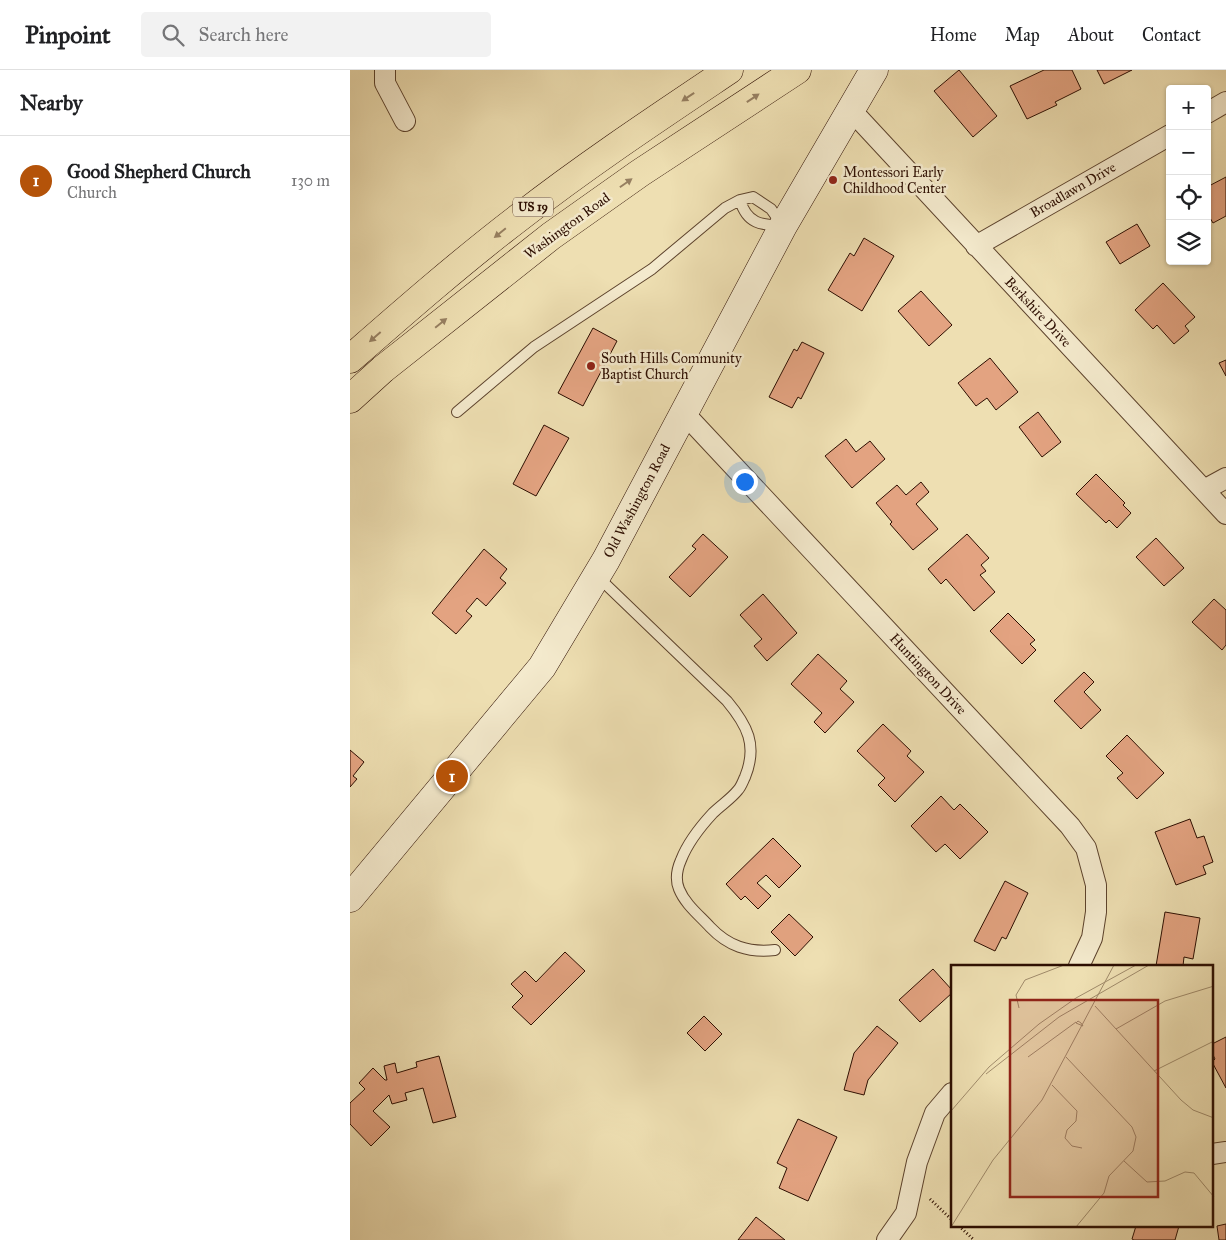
<!DOCTYPE html>
<meta charset="utf-8">
<style>
body{margin:0;font-family:"IM FELL Great Primer",serif;background:#f2f2f2;color:#202124}
.controls{position:absolute;right:15px;top:15px;display:grid;overflow:hidden;border-radius:5px;box-shadow:0 1px 4px #0004}
.controls button{width:45px;height:45px;display:grid;place-items:center;padding:0;border:0;border-bottom:1px solid #e0e0e0;background:#fff;color:#202124;font:25px sans-serif}
.you{position:absolute;left:394px;top:411px;width:18px;height:18px;margin:-12px;border:4px solid #fff;border-radius:50%;background:#1a73e8;box-shadow:0 0 0 8px #1a73e833}
.badge{display:grid;place-items:center;width:32px;height:32px;border-radius:50%;background:#b45309;color:#fff;font-size:16px;font-weight:700}
.pin{position:absolute;translate:-50% -50%;border:2px solid #fff;box-shadow:0 1px 5px #0006}
.list{margin:0;padding:0;list-style:none}
h2{display:flex;justify-content:space-between;align-items:center;height:65px;margin:0;padding:0 20px;font-size:21px}
h2 small{font-size:16px;font-weight:400;color:#757577}
.list li{display:grid;grid-template-columns:32px 1fr auto;gap:15px;align-items:center;box-sizing:border-box;height:90px;padding:0 20px;border-top:1px solid #e0e0e0}
.list b{display:block;font-size:19px;white-space:nowrap}
.list p{margin:0;font-size:16px;white-space:nowrap;color:#757577}
.list em{font-size:16px;font-style:normal;color:#757577}
.icon{flex:none;width:28px;height:28px;fill:none;stroke:currentColor;stroke-width:2;stroke-linecap:round;stroke-linejoin:round}
.map{position:relative;flex:none;width:876px;height:1170px;overflow:hidden}
header{display:flex;align-items:center;gap:30px;box-sizing:border-box;height:70px;padding:0 25px;background:#fff;border-bottom:1px solid #e0e0e0}
header strong{font-size:24px}
nav{display:flex;gap:28px;margin-inline-start:auto;font-size:18px}
.search{width:350px;height:45px;background:#f2f2f2;display:flex;align-items:center;gap:12px;box-sizing:border-box;padding:0 18px;border-radius:5px;color:#757577;font-size:19px}
main{display:flex}
aside{flex:1;background:#fff}
.map>svg:first-child{display:block}
</style>
<header>
<strong>Pinpoint</strong>
<div class="search"><svg class="icon" aria-label="search" viewBox="0 0 24 24"><circle cx="10" cy="10" r="6"/><path d="M15 15l6 6"/></svg>Search here</div>
<nav><a>Home</a><a>Map</a><a>About</a><a>Contact</a></nav>
</header>
<main>
<aside>
<h2>Nearby<small></small></h2>
<ul class="list">
<li><span class="badge">1</span><div><b>Good Shepherd Church</b><p>Church</p></div><em>130 m</em></li>
</ul>
</aside>
<div class="map">
<svg width="876" height="1170" viewBox="0 0 876 1170">
<rect width="100%" height="100%" fill="#eedfb2"/>
<filter id="stains"><feTurbulence type="fractalNoise" baseFrequency=".004" numOctaves="4"/><feColorMatrix values="0 0 0 0 .2 0 0 0 0 .09 0 0 0 0 .02 0 0 0 .5 -.17"/></filter>
<radialGradient id="worn" r=".72"><stop offset=".6" stop-color="#630" stop-opacity="0"/><stop offset="1" stop-color="#630" stop-opacity=".3"/></radialGradient>
<!-- building -->
<path fill="#e3a381" stroke="#2c0d00" d="M609 0 647 46 623 67 584 21Z
M694 0H722L731 19 705 32 707 35 677 49 660 16Z
M747 0H782L754 14Z
M876 107V146L863 153 857 143V117Z
M787 154 800 176 770 194 756 172Z
M514 168 544 186 512 241 478 220 500 183 504 186Z
M813 213 845 247 835 256 839 261 824 274 807 255 803 259 785 240Z
M571 221 602 255 579 276 548 241Z
M243 258 267 271 233 336 208 323Z
M452 272 474 283 451 329 448 327 442 338 419 327 444 279 447 281Z
M640 288 668 322 646 340 637 328 626 336 608 313Z
M876 290V306L869 293Z
M688 342 711 372 692 387 669 357Z
M194 355 219 368 186 426 163 414Z
M496 369 506 382 520 371 535 389 502 418 475 386Z
M746 404 775 433 773 435 781 443 767 458 759 450 756 453 726 424Z
M571 412 579 422 566 434 588 459 563 480 540 454 542 452 526 433 547 415 556 425Z
M353 464 378 487 340 527 319 507 346 479 342 476Z
M617 464 639 488 631 495 636 501 630 505 645 522 624 541 596 509 591 514 578 499Z
M806 468 834 498 814 516 786 487Z
M134 479 157 499 150 508 156 513 136 536 127 528 116 541 122 546 106 564 82 543Z
M413 524 447 563 417 591 404 576 412 569 390 545Z
M864 529 876 540V575L872 580 842 552Z
M658 543 685 570 680 574 686 580 672 594 640 561Z
M468 584 497 611 490 619 504 632 475 663 464 652 472 643 441 614Z
M734 602 744 612 734 622 751 640 731 659 704 631Z
M533 654 561 681 557 686 574 702 545 732 528 715 535 708 507 681Z
M777 665 814 703 787 729 767 708 773 703 756 686Z
M0 680 14 692 3 706 7 709 0 717Z
M591 726 604 740 610 734 638 762 610 789 595 774 586 782 561 756Z
M840 749 847 768 854 766 863 792 853 796 856 804 826 815 805 762Z
M423 768 451 796 429 818 416 805 407 813 421 826 408 839 395 826 391 830 376 814Z
M655 811 678 823 656 869 652 867 645 881 624 871Z
M815 842 850 848 843 889 834 887 833 896H806Z
M439 844 463 867 445 886 421 862Z
M215 882 235 901 181 955 162 937 173 926 161 914 175 901 186 912Z
M583 899 602 920V923L570 952 549 930Z
M354 946 372 964 355 981 337 963Z
M527 956 548 973 518 1010 514 1025 494 1020 504 983Z
M876 967V1018L862 992 865 989 862 983V974Z
M89 986 106 1047 83 1053 73 1018 55 1023 57 1030 42 1034 39 1025 23 1041 40 1057 21 1076 0 1054V1033L15 1019 9 1013 23 998 35 1010H37L34 996 45 993 47 1003 67 997 66 992Z
M448 1049 487 1067 458 1131 429 1118 437 1098 427 1093Z
M406 1147 435 1170H388Z
M876 1154V1170H869L867 1156Z
M786 1156H829L825 1170H784L782 1169Z"/>
<g fill="none" stroke-linecap="round" stroke-linejoin="round">
<!-- lane casing -->
<g stroke="#5c422c" stroke-width="12">
<path id="lane" d="M403 127 421 139 433 156C411 155 397 154 390 130Z
M107 342 184 277 302 199 375 138 390 130
M247 506 377 631C397 655 408 675 395 707 393 711 391 717 388 720 381 729 371 735 363 743 350 757 338 772 331 790 327 799 325 809 329 819 335 834 349 845 360 857 378 876 398 883 425 880"/>
</g>
<!-- street casing -->
<g stroke="#5c422c" stroke-width="22">
<path id="street" d="M35 0V13L55 51
M501 40 876 444
M857 43 876 32
M626 176 820 65
M333 342 720 756 736 778 746 815V842L742 868 729 896
M854 420 876 408
M862 1084 876 1082
M537 1170 556 1143 567 1092 585 1043 602 1023"/>
</g>
<!-- secondary casing -->
<g stroke="#2c0d00" stroke-width="29">
<path id="secondary" d="M0 828 192 597 256 490 433 156 524 0"/>
</g>
<!-- primary casing -->
<g stroke="#2c0d00" stroke-width="29">
<path id="primary" d="M0 289C56 240 112 191 171 146 238 94 309 47 379 0
M0 329 33 299 201 166 290 103 447 0"/>
</g>
<!-- path -->
<path stroke="#2c0d00" stroke-width="3" stroke-dasharray="1 2.5" stroke-linecap="butt" d="M580 1129 602 1150
M609 1156 624 1170"/>
<!-- lane -->
<use href="#lane" stroke="#f4eacd" stroke-width="10"/>
<!-- street -->
<use href="#street" stroke="#f4eacd" stroke-width="20"/>
<!-- secondary -->
<use href="#secondary" stroke="#f4eacd" stroke-width="28"/>
<!-- primary -->
<use href="#primary" stroke="#eedfb2" stroke-width="28"/>
</g>
<!-- one-way arrows -->
<defs><path id="oneway-solid" d="M-6-.8H1V-3.2L6.5 0L1 3.2V.8H-6Z" transform="scale(1.25)"/></defs>
<g fill="#978062">
<use href="#oneway-solid" transform="translate(338 27) rotate(146)"/>
<use href="#oneway-solid" transform="translate(403 28) rotate(-34)"/>
<use href="#oneway-solid" transform="translate(276 113) rotate(-35)"/>
<use href="#oneway-solid" transform="translate(150 163) rotate(141)"/>
<use href="#oneway-solid" transform="translate(91 253) rotate(-39)"/>
<use href="#oneway-solid" transform="translate(25 267) rotate(139)"/>
</g>
<!-- markers -->
<g fill="#8f2418" stroke="#f4eacd" stroke-width="2">
<circle cx="483" cy="110" r="5"/>
<circle cx="241" cy="296" r="5"/>
</g>
<g text-anchor="middle" dominant-baseline="central" stroke-width="5" stroke-linejoin="round" paint-order="stroke">
<!-- shield labels -->
<rect fill="#f4eacd" stroke="#684f3e" stroke-width="1" x="163" y="127.5" width="40" height="19" rx="4"/>
<g font-size="12" font-weight="bold" fill="#2c0d00">
<text x="183" y="137">US 19</text>
</g>
<!-- poi labels -->
<g font-size="14" fill="#2c0d00" stroke="#f4eacd" text-anchor="start">
<text x="493" y="102">Montessori Early<tspan x="493" dy="16">Childhood Center</tspan></text>
<text x="251" y="288">South Hills Community<tspan x="251" dy="16">Baptist Church</tspan></text>
</g>
<!-- street labels -->
<g font-size="14" fill="#2c0d00" stroke="#f4eacd">
<text transform="translate(723 120) rotate(-30)">Broadlawn Drive</text>
<text transform="translate(217 156) rotate(-36)">Washington Road</text>
<text transform="translate(688 242) rotate(47)">Berkshire Drive</text>
<text transform="translate(287 431) rotate(-62)">Old Washington Road</text>
<text transform="translate(578 604) rotate(47)">Huntington Drive</text>
</g>
</g>
<!-- overview -->
<g transform="translate(601 895)">
<rect width="262" height="262" fill="#eedfb2"/>
<path fill="none" stroke="#a08b6b" stroke-width="1" d="M144 41 230 135 242 145 263 153M68 43 65 30 74 15 113 0M127 56 130 58 132 61 125 58ZM165 64 214 36 263 21M77 92 125 57M115 92 181 162 185 172 182 186 158 211 153 228 125 262M203 106 263 76M35 109 108 52 198 0M101 120 126 146 125 156 116 165 114 173 121 181 131 183M0 146 38 102 88 59 125 33 185 0M173 196 196 217 214 216 234 207 243 208 263 232M0 262 42 195 91 135 163 0"/>
<path fill="#8f2418" fill-opacity="0.15" stroke="#8f2418" stroke-width="2.5" d="M59 35H207V232H59Z"/>
<rect width="262" height="262" fill="none" stroke="#2c0d00" stroke-width="2.5"/>
</g>
<rect width="100%" height="100%" filter="url(#stains)"/>
<rect width="100%" height="100%" fill="url(#worn)"/>
</svg>
<div class="controls">
<button>+</button>
<button>−</button>
<button><svg class="icon" aria-label="locate" viewBox="0 0 24 24"><circle cx="12" cy="12" r="6"/><path d="M12 2v4M12 18v4M2 12h4M18 12h4"/></svg></button>
<button><svg class="icon" aria-label="layers" viewBox="0 0 24 24"><path d="M12 4l9 5-9 5-9-5zM3 14l9 5 9-5"/></svg></button>
</div>
<div class="you"></div>
<div class="pin badge" style="left:102px;top:706px">1</div>
</div>
</main>
